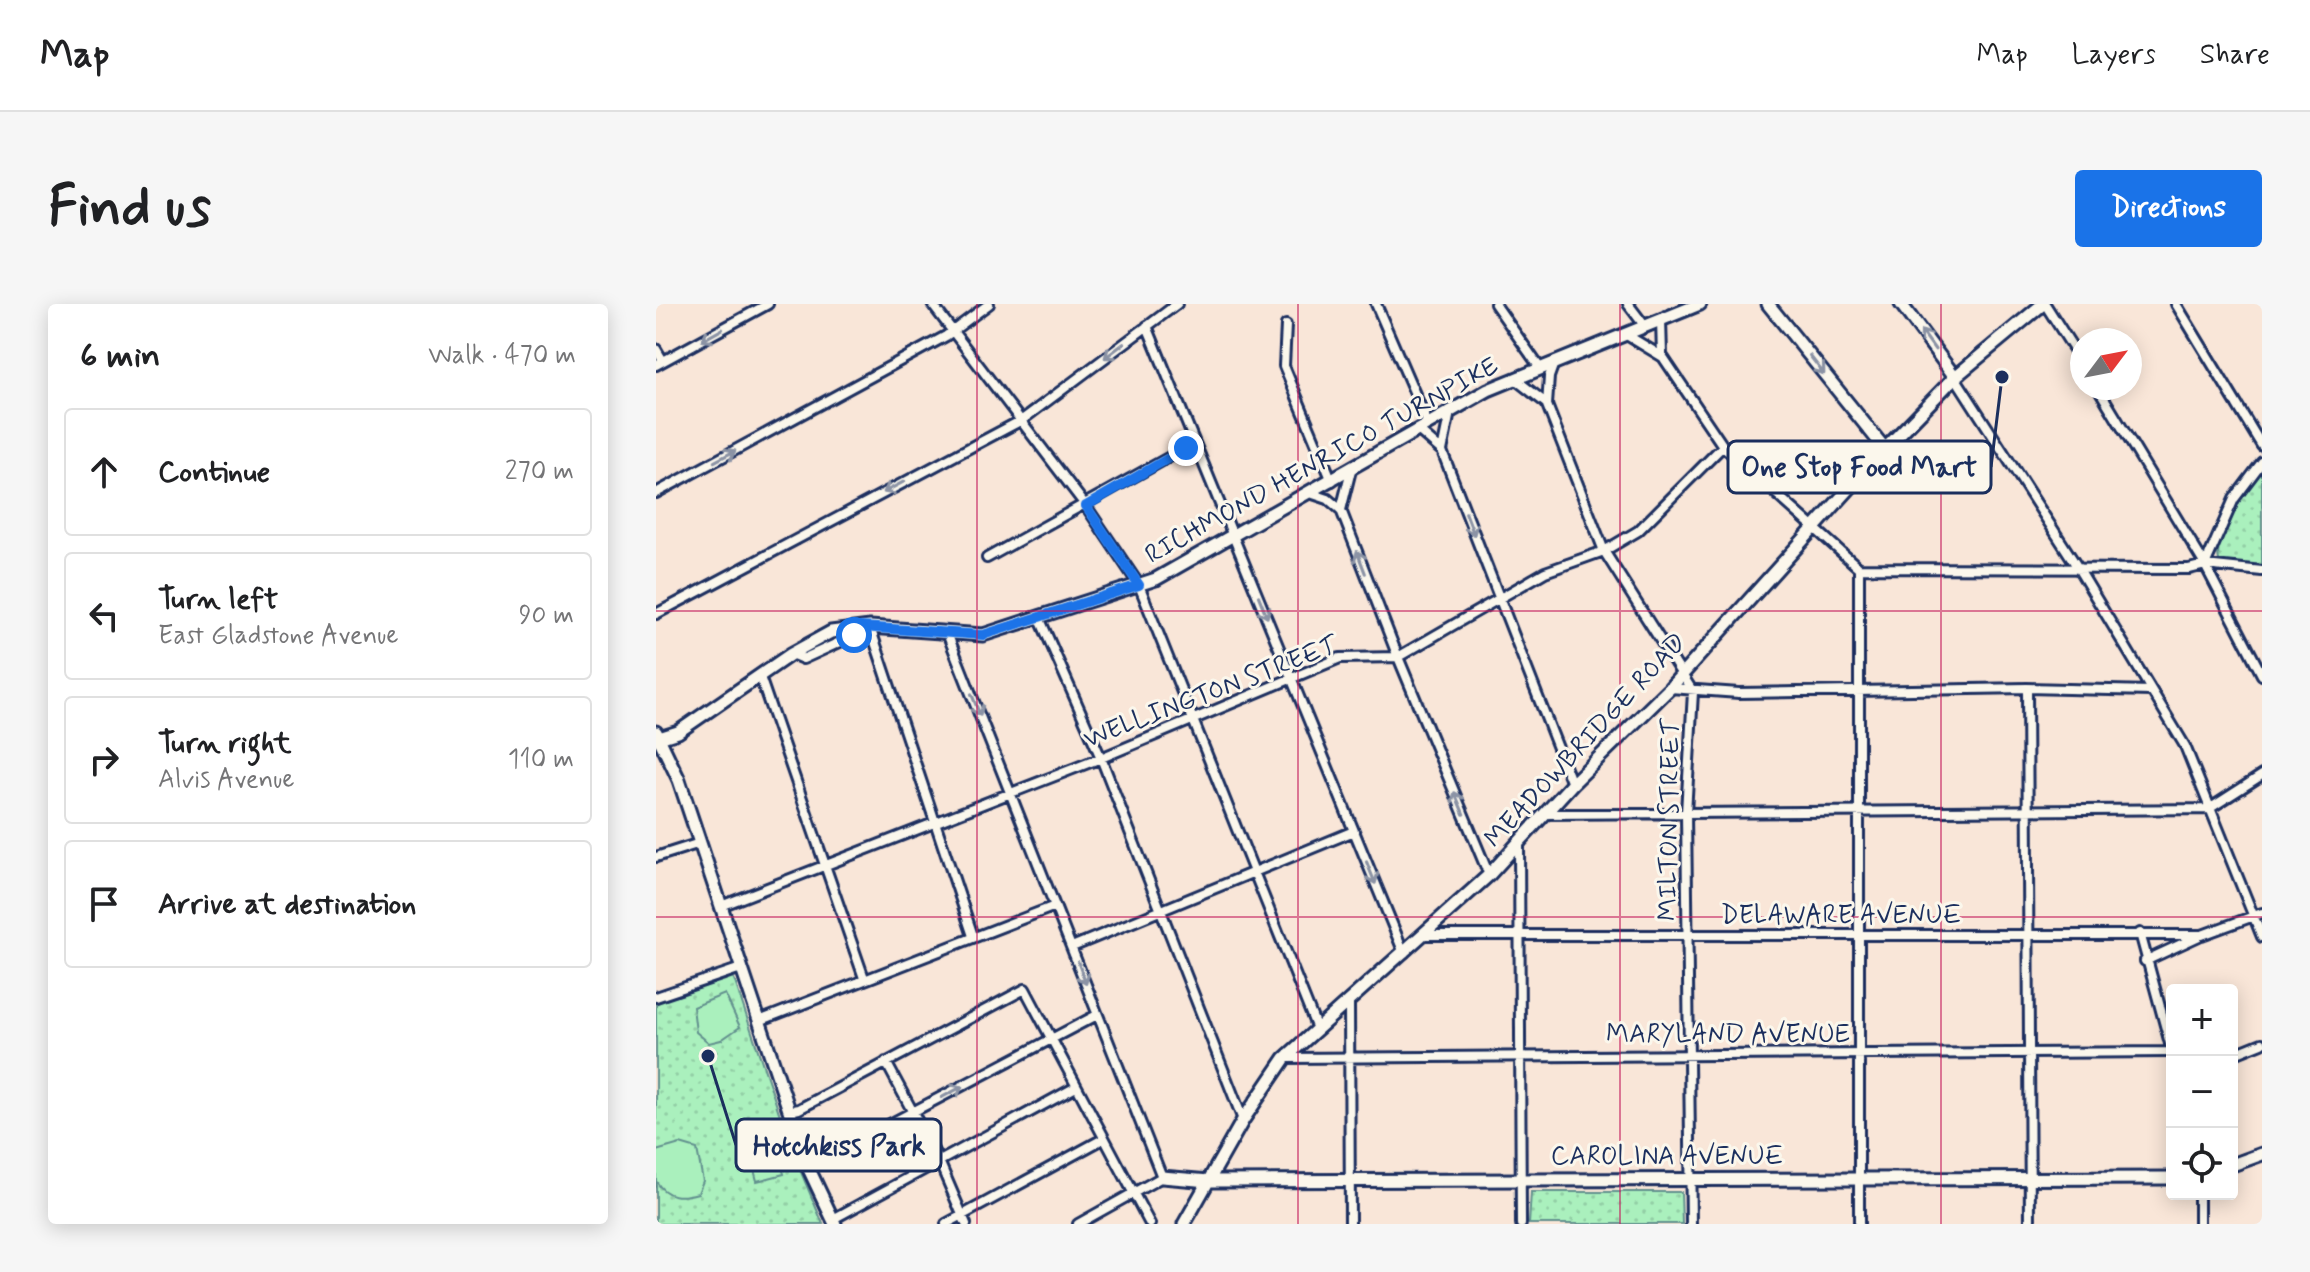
<!DOCTYPE html>
<meta charset="utf-8">
<style>
body{margin:0;font-family:Mynerve,sans-serif;background:#f6f6f6;color:#202124}
.controls{position:absolute;right:24px;bottom:24px;display:grid;overflow:hidden;border-radius:8px;box-shadow:0 4px 20px #0003}
.controls button{width:72px;height:72px;display:grid;place-items:center;padding:0;border:0;border-bottom:2px solid #e0e0e0;background:#fff;color:#202124;font:40px sans-serif}
.compass{position:absolute;left:1414px;top:24px;width:72px;height:72px;border-radius:50%;background:#fff;box-shadow:0 4px 20px #0003;rotate:58deg}
.stop{position:absolute;width:24px;height:24px;margin:-18px;border:6px solid #1a73e8;border-radius:50%;background:#fff}
.stop.end{background:#1a73e8;border-color:#fff;box-shadow:0 2px 8px #0008}
.list{margin:0;padding:0;list-style:none}
h2{display:flex;justify-content:space-between;align-items:center;height:104px;margin:0;padding:0 32px;font-size:34px}
h2 small{font-size:26px;font-weight:400;color:#757577}
.list li{display:grid;grid-template-columns:52px 1fr auto;gap:24px;align-items:center;box-sizing:border-box;height:128px;margin:0 16px 16px;padding:0 16px;border:2px solid #e0e0e0;border-radius:8px}
.list b{display:block;font-size:30px;white-space:nowrap}
.list p{margin:0;font-size:26px;white-space:nowrap;color:#757577}
.list em{font-size:26px;font-style:normal;color:#757577}
.icon{flex:none;width:44px;height:44px;fill:none;stroke:currentColor;stroke-width:2;stroke-linecap:round;stroke-linejoin:round}
.map{position:relative;flex:none;width:1606px;height:920px;overflow:hidden;border-radius:8px}
header{display:flex;align-items:center;gap:48px;box-sizing:border-box;height:112px;padding:0 40px;background:#fff;border-bottom:2px solid #e0e0e0}
header strong{font-size:38px}
nav{display:flex;gap:44px;margin-inline-start:auto;font-size:28px}
.intro{display:flex;align-items:center;justify-content:space-between;box-sizing:border-box;height:192px;padding:0 48px}
h1{margin:0;font-size:56px}
.button{padding:20px 36px;border-radius:8px;background:#1a73e8;color:#fff;font-size:28px;font-weight:700}
main{display:flex;gap:48px;padding:0 48px}
aside{flex:1;background:#fff;border-radius:8px;box-shadow:0 4px 20px #0003}
.map>svg:first-child{display:block}
</style>
<header>
<strong>Map</strong>
<nav><a>Map</a><a>Layers</a><a>Share</a></nav>
</header>
<div class="intro"><h1>Find us</h1><a class="button">Directions</a></div>
<main>
<aside>
<h2>6 min<small>Walk · 470 m</small></h2>
<ul class="list">
<li><svg class="icon" aria-label="ahead" viewBox="0 0 24 24"><path d="M12 20V5M6 11l6-6 6 6"/></svg><div><b>Continue</b></div><em>270 m</em></li>
<li><svg class="icon" aria-label="left" viewBox="0 0 24 24"><path d="M17 20v-9H6M10 6l-5 5 5 5"/></svg><div><b>Turn left</b><p>East Gladstone Avenue</p></div><em>90 m</em></li>
<li><svg class="icon" aria-label="right" viewBox="0 0 24 24"><path d="M7 20v-9h11M14 6l5 5-5 5"/></svg><div><b>Turn right</b><p>Alvis Avenue</p></div><em>110 m</em></li>
<li><svg class="icon" aria-label="arrive" viewBox="0 0 24 24"><path d="M6 21V4h12l-3 4 3 4H6"/></svg><div><b>Arrive at destination</b></div></li>
</ul>
</aside>
<div class="map">
<svg width="1606" height="920" viewBox="0 0 1606 920">
<defs>
<pattern id="park-dots" width="8" height="8" patternUnits="userSpaceOnUse" patternTransform="scale(2)"><rect width="8" height="8" fill="#aaf0bd"/><path d="M2 2h.1M6 6h.1" fill="none" stroke="#92cea5" stroke-width="1.8" stroke-linecap="round"/></pattern>
</defs>
<rect width="100%" height="100%" fill="#f9e6d8"/>
<filter id="ink" filterUnits="userSpaceOnUse"><feTurbulence type="fractalNoise" baseFrequency=".0125" numOctaves="2"/><feDisplacementMap in="SourceGraphic" scale="16" xChannelSelector="R" yChannelSelector="G"/><feConvolveMatrix kernelMatrix="1 2 1 2 8 2 1 2 1" color-interpolation-filters="sRGB"/></filter>
<g filter="url(#ink)">
<!-- park -->
<path fill="url(#park-dots)" stroke="#62908e" stroke-width="2" d="M1606 166V263L1564 259C1554 239 1589 178 1606 166Z
M77 672 136 847 167 920H0V698Z
M875 888H1025L1026 920H873Z"/>
<!-- pitch -->
<path fill="#aaf0bd" stroke="#62908e" stroke-width="2" d="M69 690 84 723 65 736 53 739 40 728 37 703Z
M24 840 41 845 47 877 42 889C24 894 10 894 0 877V847Z
M120 840 128 870 101 877 93 846Z"/>
<g fill="none" stroke-linecap="round" stroke-linejoin="round">
<!-- street casing -->
<g stroke="#1b2f5e" stroke-width="14">
<path id="street" d="M276 0 430 202 483 281 661 725
M720 0 772 120
M839 0 884 64
M972 0 988 21
M1389 0 1426 58
M1520 0 1606 142
M1005 15 1006 52
M630 21 628 62 676 177
M491 22 748 649
M969 30 1007 53 1067 142 1203 264 1533 265 1549 261 1606 267
M0 45 7 57
M898 59 893 73 891 101 948 247 1037 388 1030 509 1035 920
M0 61 112 0
M1299 73 1422 264 1529 442 1606 633
M859 75 891 100
M1442 84 1549 261 1606 371
M762 126 786 147 916 480
M786 147 794 108
M695 166 685 206 742 353 833 571
M0 189 290 32 333 0
M654 189 672 195 685 206
M331 254 537 140
M1549 261 1578 195 1606 158
M0 310 366 116 521 0
M383 313 445 454 587 816
M214 323 317 632
M291 329 506 873 422 920
M135 350 147 355 195 333 202 324
M104 373 208 674
M1014 384 1083 389 1371 384 1495 387
M1371 384 1374 920
M888 510 1553 505 1606 471
M863 540 865 920
M0 553 44 539
M65 602 445 454 684 354 742 353 889 268 948 247 982 227 1067 142
M1484 629 1516 747
M768 631H1546L1606 609
M416 643 698 527
M1489 657 1543 632
M0 693 85 664
M693 698 694 920
M103 717 399 602
M1576 751 1606 739
M630 754 1516 748
M230 758 283 857 310 920
M133 807 143 805 369 685 494 920
M152 863 441 711
M177 915 420 783
M290 920 447 835
M1203 920V264
M1543 920V890"/>
</g>
<!-- secondary casing -->
<g stroke="#1b2f5e" stroke-width="17">
<path id="secondary" d="M1112 0 1229 145
M1245 0 1299 73
M0 428 23 476 152 863 179 920
M0 435 22 428 135 350 175 328 214 323 327 331 500 275 832 86 1044 0
M1576 861 1606 850
M506 873 553 877 1516 874
M528 920 587 816 629 754 833 571 916 480 1014 384 1229 145 1299 73 1387 0"/>
</g>
<!-- street -->
<use href="#street" stroke="#fbf7ec" stroke-width="8"/>
<!-- secondary -->
<use href="#secondary" stroke="#fbf7ec" stroke-width="11"/>
</g>
<!-- one-way arrows -->
<defs><path id="oneway-shaft" d="M-6 0H5M1.5-3L5.5 0L1.5 3" fill="none" stroke-width="1.6" stroke-linecap="round" stroke-linejoin="round" transform="scale(2)"/></defs>
<g stroke="#8b93a5">
<use href="#oneway-shaft" transform="translate(56 31) rotate(151)"/>
<use href="#oneway-shaft" transform="translate(1272 36) rotate(-126)"/>
<use href="#oneway-shaft" transform="translate(458 47) rotate(143)"/>
<use href="#oneway-shaft" transform="translate(1161 61) rotate(52)"/>
<use href="#oneway-shaft" transform="translate(69 152) rotate(-28)"/>
<use href="#oneway-shaft" transform="translate(238 183) rotate(152)"/>
<use href="#oneway-shaft" transform="translate(814 220) rotate(69)"/>
<use href="#oneway-shaft" transform="translate(705 258) rotate(-111)"/>
<use href="#oneway-shaft" transform="translate(607 303) rotate(68)"/>
<use href="#oneway-shaft" transform="translate(320 401) rotate(68)"/>
<use href="#oneway-shaft" transform="translate(803 499) rotate(-113)"/>
<use href="#oneway-shaft" transform="translate(715 569) rotate(68)"/>
<use href="#oneway-shaft" transform="translate(426 669) rotate(70)"/>
<use href="#oneway-shaft" transform="translate(296 788) rotate(-28)"/>
</g>
</g>
<g fill="none" stroke-linecap="round" stroke-linejoin="round" filter="url(#ink)">
<!-- route -->
<path stroke="#1a73e8" stroke-width="10" d="M198 331 205 323 327 331 483 281 430 202 530 144"/>
</g>
<!-- grid -->
<path fill="none" stroke="#c2185b" stroke-width="2" stroke-opacity="0.55" d="M321 0V920M642 0V920M964 0V920M1285 0V920M0 307H1606M0 613H1606"/>
<g text-anchor="middle" dominant-baseline="central" stroke-width="6" stroke-linejoin="round" paint-order="stroke">
<!-- street labels -->
<g font-size="26" fill="#1b2f5e" stroke="#fbf7ec">
<text transform="translate(666 157) rotate(-29)">RICHMOND HENRICO TURNPIKE</text>
<text transform="translate(555 389) rotate(-21)">WELLINGTON STREET</text>
<text transform="translate(930 437) rotate(-47)">MEADOWBRIDGE ROAD</text>
<text transform="translate(1014 516) rotate(-89)">MILTON STREET</text>
<text x="1185" y="612">DELAWARE AVENUE</text>
<text x="1072" y="731">MARYLAND AVENUE</text>
<text x="1011" y="853">CAROLINA AVENUE</text>
</g>
</g>
<!-- callouts -->
<path fill="none" stroke="#1b2f5e" stroke-width="3" d="M1346 73L1335 163M52 752L80 841"/>
<g fill="#1b2f5e" stroke="#fbf7ec" stroke-width="3">
<circle cx="1346" cy="73" r="8"/>
<circle cx="52" cy="752" r="8"/>
</g>
<g fill="#fbf7ec" stroke="#1b2f5e" stroke-width="3">
<rect x="1072" y="137" width="263" height="52" rx="8"/>
<rect x="80" y="815" width="205" height="52" rx="8"/>
</g>
<g font-size="28" text-anchor="middle" font-weight="bold" fill="#1b2f5e">
<text x="1203" y="172">One Stop Food Mart</text>
<text x="183" y="851">Hotchkiss Park</text>
</g>
</svg>
<div class="controls">
<button>+</button>
<button>−</button>
<button><svg class="icon" aria-label="locate" viewBox="0 0 24 24"><circle cx="12" cy="12" r="6"/><path d="M12 2v4M12 18v4M2 12h4M18 12h4"/></svg></button>
</div>
<svg class="compass" viewBox="-18 -18 36 36"><path d="M0-13l5 13h-10z" fill="#e53935"/><path d="M0 13l5-13h-10z" fill="#757577"/></svg>
<div class="stop" style="left:198px;top:331px"></div>
<div class="stop end" style="left:530px;top:144px"></div>
</div>
</main>
